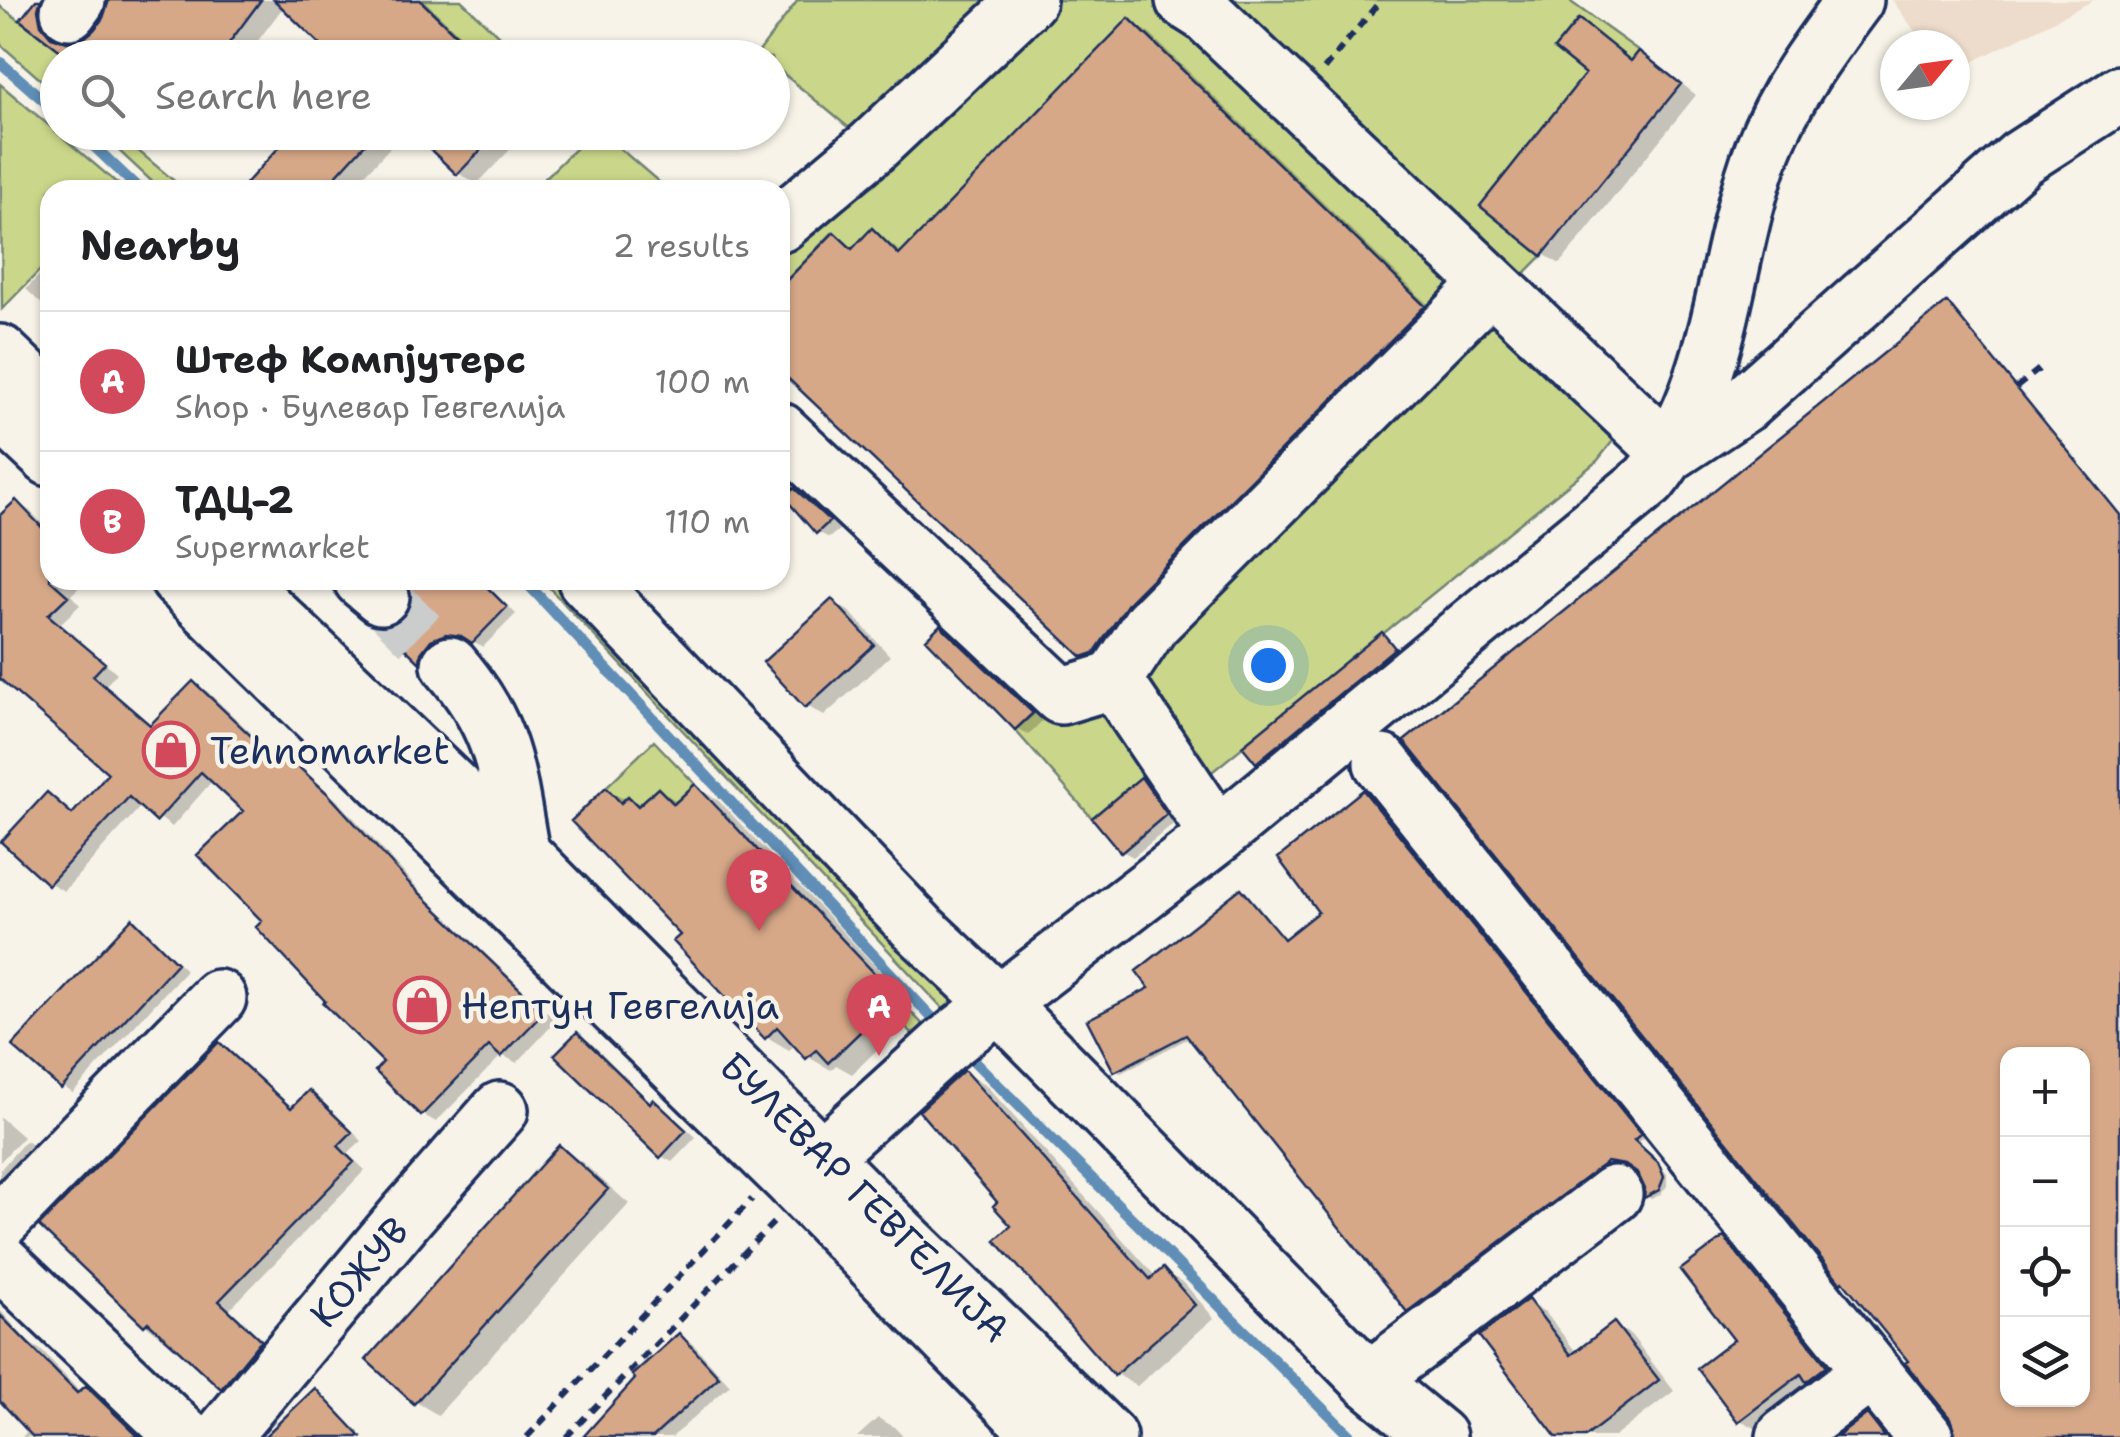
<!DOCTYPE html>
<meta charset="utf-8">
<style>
body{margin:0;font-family:"Shantell Sans",sans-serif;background:#f2f2f2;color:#202124}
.controls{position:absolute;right:30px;bottom:30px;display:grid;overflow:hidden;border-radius:20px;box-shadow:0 2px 8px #0004}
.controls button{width:90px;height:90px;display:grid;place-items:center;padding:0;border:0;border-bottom:2px solid #e0e0e0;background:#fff;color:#202124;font:50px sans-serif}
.compass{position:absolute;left:1880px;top:30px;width:90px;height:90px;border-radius:50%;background:#fff;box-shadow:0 2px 8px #0004;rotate:61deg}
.you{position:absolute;left:1268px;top:665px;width:35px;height:35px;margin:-25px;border:8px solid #fff;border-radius:50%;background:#1a73e8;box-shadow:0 0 0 15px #1a73e833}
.badge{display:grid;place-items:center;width:65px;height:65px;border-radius:50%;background:#d1495b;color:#fff;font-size:32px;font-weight:700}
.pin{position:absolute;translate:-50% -82px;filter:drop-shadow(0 2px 5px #0008)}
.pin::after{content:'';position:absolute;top:52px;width:35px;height:30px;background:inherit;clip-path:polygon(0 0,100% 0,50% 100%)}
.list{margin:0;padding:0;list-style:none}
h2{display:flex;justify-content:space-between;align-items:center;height:130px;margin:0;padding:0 40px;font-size:42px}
h2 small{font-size:32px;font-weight:400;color:#757577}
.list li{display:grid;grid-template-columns:65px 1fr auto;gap:30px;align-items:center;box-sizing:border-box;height:140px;padding:0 40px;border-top:2px solid #e0e0e0}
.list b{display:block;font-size:38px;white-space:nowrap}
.list p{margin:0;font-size:32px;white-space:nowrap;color:#757577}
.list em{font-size:32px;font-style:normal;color:#757577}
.icon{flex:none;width:55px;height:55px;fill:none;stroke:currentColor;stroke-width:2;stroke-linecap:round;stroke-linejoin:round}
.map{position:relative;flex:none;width:2120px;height:1437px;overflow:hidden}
.search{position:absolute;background:#fff;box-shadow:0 2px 8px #0004;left:40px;top:40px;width:750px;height:110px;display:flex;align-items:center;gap:25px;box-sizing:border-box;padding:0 35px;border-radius:55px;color:#757577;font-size:38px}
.panel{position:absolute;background:#fff;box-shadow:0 2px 8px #0004;left:40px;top:180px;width:750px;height:410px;border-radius:30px}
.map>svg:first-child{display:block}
</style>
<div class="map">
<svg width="2120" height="1437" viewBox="0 0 2120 1437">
<rect width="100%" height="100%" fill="#f7f3e8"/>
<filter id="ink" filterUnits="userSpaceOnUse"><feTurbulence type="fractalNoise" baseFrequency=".01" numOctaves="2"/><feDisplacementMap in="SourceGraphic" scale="20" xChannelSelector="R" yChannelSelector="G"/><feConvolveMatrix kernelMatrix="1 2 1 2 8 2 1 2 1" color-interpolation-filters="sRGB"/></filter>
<g filter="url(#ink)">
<!-- built -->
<path fill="#eddccb" d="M1892 0H2094L1955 71V45H1925Z"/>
<!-- green -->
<path fill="#cad78a" stroke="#728374" stroke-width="2.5" d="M420 0H461L521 57H480Z
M798 0H1568L1639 51 1631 61 1578 19 1554 49 1585 74 1480 206 1542 256 1522 276 1631 418 1597 461 1213 771 1174 808 1145 774 1092 818 1015 730 1035 712 1061 696 1425 306 1129 18 899 255 872 228 852 249 833 232 780 287V249L872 147 773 65 772 58 763 57 758 53Z
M0 6 69 57 58 58 57 94 0 44Z
M0 84 125 190H50V260L2 309Z
M100 133H117L185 190H161Z
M591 133H602L660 183 654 190H533Z
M542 580H565L963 1001 948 1014Z
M654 741 695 784 674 804 658 788 638 806 628 796 621 803 606 787Z
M876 975 927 1029 916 1038 865 985Z"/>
<!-- shadow -->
<path fill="#0003" fill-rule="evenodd" d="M39 0 57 9 58 36 66 45 84 41 105 19 112 0H424L484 58H338L284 6 245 58H73L23 20Z
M1129 21 1148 32 1442 318 1103 666 1083 655 780 367V290L834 235 856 249 873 231 904 254Z
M1579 22 1634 62 1640 54 1657 64 1696 95 1560 264 1543 254 1589 74Z
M296 132H404L351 190H258Z
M416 132H527L477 184 458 173Z
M50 264V312L26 289Z
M1947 305 2120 514V1437H1958L1952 1417 1848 1284 1842 1281ZM2008 1054H2082V1400H2008Z
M795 491 806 497 840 529 829 538 818 532Z
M17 503 30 511 50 532V580H87L71 595 80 605 60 624 117 673 105 686 152 726 194 684 208 692 272 753 276 749 290 757 342 805 423 894 556 1021 517 1063 502 1055 436 1122 422 1114 387 1062 266 921 246 811 213 780 172 827 142 805 64 891 50 883 5 842 47 795 74 815 112 772 0 674V519Z
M409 580H481L516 614 483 647 471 640 458 638 442 645 430 666 388 628 407 617 414 601Z
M833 602 850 612 890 656 824 716 807 706Z
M941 628 952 635 1043 720 1028 735 1016 728Z
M1383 635 1398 652 1262 764 1258 761Z
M1142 780 1153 786 1176 822 1133 857 1122 851Z
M695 787 718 800 897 989 886 999 907 1021 852 1074 836 1065 831 1070 808 1057 796 1044 789 1050 767 1037 683 935 606 791 642 806 659 791 679 802Z
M1364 793 1644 1138 1637 1143 1667 1174V1186L1660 1195 1651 1199 1647 1196V1189L1640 1173 1631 1166 1613 1163 1414 1313 1191 1037 1121 1073 1116 1071 1153 989 1241 891 1285 941 1322 912Z
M132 921 143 928 186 970 73 1093 62 1086Z
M578 1035 589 1041 652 1104 665 1109 696 1137 672 1162 661 1156Z
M219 1045 231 1052 294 1109 309 1093 321 1100 362 1141 348 1154 365 1170 230 1309 272 1348 234 1394 145 1324Z
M965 1073 986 1085 1156 1277 1163 1271 1184 1283 1214 1318 1137 1386 1116 1374 1001 1202Z
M0 1117 23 1137 0 1162Z
M26 1140 35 1148 3 1183 0 1181V1170Z
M560 1149 582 1162 629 1204 438 1415 416 1402Z
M1724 1240 1741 1250 1843 1376 1816 1384 1757 1429 1740 1420 1737 1341Z
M1528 1302 1545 1312 1577 1353 1614 1325 1631 1335 1674 1391 1614 1437H1560Z
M0 1310 29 1343 41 1350 81 1393 86 1389 100 1397 142 1437H22L29 1429 0 1398Z
M679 1336 692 1343 730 1385 672 1437H587Z
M315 1391 326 1398 363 1437H283Z
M878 1418 894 1427 904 1437H857Z"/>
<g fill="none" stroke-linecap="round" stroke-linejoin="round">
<!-- stream -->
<path stroke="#618eb6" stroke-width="11" d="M0 62 58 113
M79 132 140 190
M524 580 936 1022
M968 1055 1351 1437"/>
</g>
<!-- building -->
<path fill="#d6a888" stroke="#1b2f5e" stroke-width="2.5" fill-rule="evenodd" d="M36 0H41L38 9 41 25 51 37 67 42 83 39 94 30 103 18 109 0H261L218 58H64L66 55 20 20Z
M274 0H420L480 58H334Z
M1129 18 1425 306 1129 602 1094 653 1082 657 780 371V287L834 232 852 249 872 228 899 255Z
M1579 19 1631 61 1639 51 1681 84 1542 256 1480 206 1585 74 1554 49Z
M293 132H376L323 190H240Z
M412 132H498L457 175Z
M1947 302 2120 515V1437H1956L1950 1418 1905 1363 1908 1361 1843 1281 1841 1283 1404 741ZM2008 1054H2082V1400H2008Z
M794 488 830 521 816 534 784 497Z
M16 500 50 536V580L68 596 48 615 105 663 93 676 150 725 193 681 269 753 276 746 328 794 409 883 544 1012 501 1057 489 1046 421 1116 375 1071 383 1062 323 1003 325 1001 256 927 262 921 197 855 243 811 201 772 156 822 129 797 48 885 1 842 47 792 72 814 108 773 0 679V515Z
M407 580H480L507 607 472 643 461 636 446 634 431 640 421 653 420 663 382 626 392 625 405 615 412 600Z
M832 599 874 645 805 708 763 662Z
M940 625 1033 713 1015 730 926 639Z
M1382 632 1395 648 1256 763 1242 746Z
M1141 777 1167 814 1121 853 1092 818Z
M695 784 876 975 865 985 886 1007 828 1063 816 1050 806 1059 777 1027 765 1039 673 941 680 935 571 821 606 787 621 803 628 796 638 806 658 788 674 804Z
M1363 790 1641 1134 1634 1140 1658 1162 1664 1177 1659 1190 1644 1198 1645 1189 1638 1174 1625 1165 1607 1162 1407 1312 1186 1035 1114 1072 1087 1020 1149 988 1136 971 1241 888 1284 939 1318 912 1278 858Z
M132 918 177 963 61 1089 12 1046Z
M577 1032 650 1103 653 1099 686 1130 660 1158 554 1055Z
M219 1042 291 1108 309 1090 352 1132 338 1146 354 1162 219 1301 261 1340 221 1389 148 1322 144 1326 39 1226Z
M964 1070 1150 1279 1163 1268 1195 1305 1114 1376 995 1240 1011 1226 993 1206 997 1202 919 1111Z
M559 1145 608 1189 414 1404 366 1360Z
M1724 1237 1827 1366 1806 1382 1801 1374 1738 1422 1697 1368 1734 1340 1680 1270Z
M1528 1299 1571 1355 1614 1322 1659 1380 1585 1437H1556L1479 1336Z
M0 1315 77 1393 86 1386 139 1437H33L0 1401Z
M679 1333 719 1377 653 1437H583L635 1379 632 1375Z
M315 1388 361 1437H264Z
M1867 1414 1885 1437H1837Z"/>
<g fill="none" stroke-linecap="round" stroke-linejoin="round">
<!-- minor-tunnel -->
<path stroke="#cbcccc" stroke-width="55" stroke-dasharray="55 28" stroke-linecap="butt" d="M381 596 450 665"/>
<!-- minor casing -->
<g stroke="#1b2f5e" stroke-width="62">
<path id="minor" d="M1184 0 1206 14 1670 453 1744 404 2021 158 2120 94
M69 11 77 0
M780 224 872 147 1028 0
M780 431 1061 696 1114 680 1218 835
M362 580 381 596
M586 580 919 929 998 1003 1369 1380 1614 1194
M450 665C506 730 506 772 521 853
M1114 680 1151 624 1491 284
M1382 763 1925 1437
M794 1182 945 1045 1218 835 1649 480C1725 386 1722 259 1763 150 1784 95 1820 47 1855 0
M0 1222 218 998
M0 1261 185 1437
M1369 1380 1438 1437
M221 1437 408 1214 500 1110
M1785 1437 1871 1372"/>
</g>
<!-- major casing -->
<g stroke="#1b2f5e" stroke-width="62">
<path id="major" d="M0 353 50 401
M0 411 50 458
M179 580 794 1182 1044 1437
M235 580 521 853 880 1216 1108 1437"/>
</g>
<!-- path -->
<path stroke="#1b2f5e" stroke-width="6" stroke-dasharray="10 8" stroke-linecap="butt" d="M1324 69 1381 0
M2017 387 2043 366
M527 1437 752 1199
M566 1437 774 1222"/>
<!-- minor -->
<use href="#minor" stroke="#f7f3e8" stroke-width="55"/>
<!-- major -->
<use href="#major" stroke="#f7f3e8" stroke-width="55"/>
</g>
</g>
<!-- icons -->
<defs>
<g id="shop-ring" transform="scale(2.875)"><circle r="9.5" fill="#f7f3e8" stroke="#d1495b" stroke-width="1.5"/><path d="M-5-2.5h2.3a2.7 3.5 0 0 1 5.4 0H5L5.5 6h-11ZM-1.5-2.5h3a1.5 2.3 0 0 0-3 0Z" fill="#d1495b"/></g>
</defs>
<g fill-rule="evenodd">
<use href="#shop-ring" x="171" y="750"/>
<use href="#shop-ring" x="422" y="1005"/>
</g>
<g text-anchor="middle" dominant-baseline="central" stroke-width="9" stroke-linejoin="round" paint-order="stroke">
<!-- poi labels -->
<g font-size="38" fill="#1b2f5e" stroke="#f7f3e8" text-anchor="start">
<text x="210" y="750">Tehnomarket</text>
<text x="461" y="1005">Нептун Гевгелија</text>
</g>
<!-- street labels -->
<g font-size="38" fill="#1b2f5e" stroke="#f7f3e8">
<text transform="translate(865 1197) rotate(45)">БУЛЕВАР ГЕВГЕЛИЈА</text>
<text transform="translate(359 1272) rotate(-50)">КОЖУВ</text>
</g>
</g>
</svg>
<div class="controls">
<button>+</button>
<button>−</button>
<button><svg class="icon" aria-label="locate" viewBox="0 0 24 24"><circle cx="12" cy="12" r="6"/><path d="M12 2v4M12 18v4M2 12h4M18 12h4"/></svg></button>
<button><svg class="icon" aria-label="layers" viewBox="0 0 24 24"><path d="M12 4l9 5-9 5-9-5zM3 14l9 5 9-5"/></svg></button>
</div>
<svg class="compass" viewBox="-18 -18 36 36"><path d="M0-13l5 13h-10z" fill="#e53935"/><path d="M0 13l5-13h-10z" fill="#757577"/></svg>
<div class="you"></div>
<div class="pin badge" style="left:879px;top:1056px">A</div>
<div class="pin badge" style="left:759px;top:931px">B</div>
<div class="search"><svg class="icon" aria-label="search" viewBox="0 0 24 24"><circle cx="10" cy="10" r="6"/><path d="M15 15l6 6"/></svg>Search here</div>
<section class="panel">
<h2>Nearby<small>2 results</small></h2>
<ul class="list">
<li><span class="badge">A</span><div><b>Штеф Компјутерс</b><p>Shop · Булевар Гевгелија</p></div><em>100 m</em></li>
<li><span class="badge">B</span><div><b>ТДЦ-2</b><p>Supermarket</p></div><em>110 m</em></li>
</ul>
</section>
</div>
